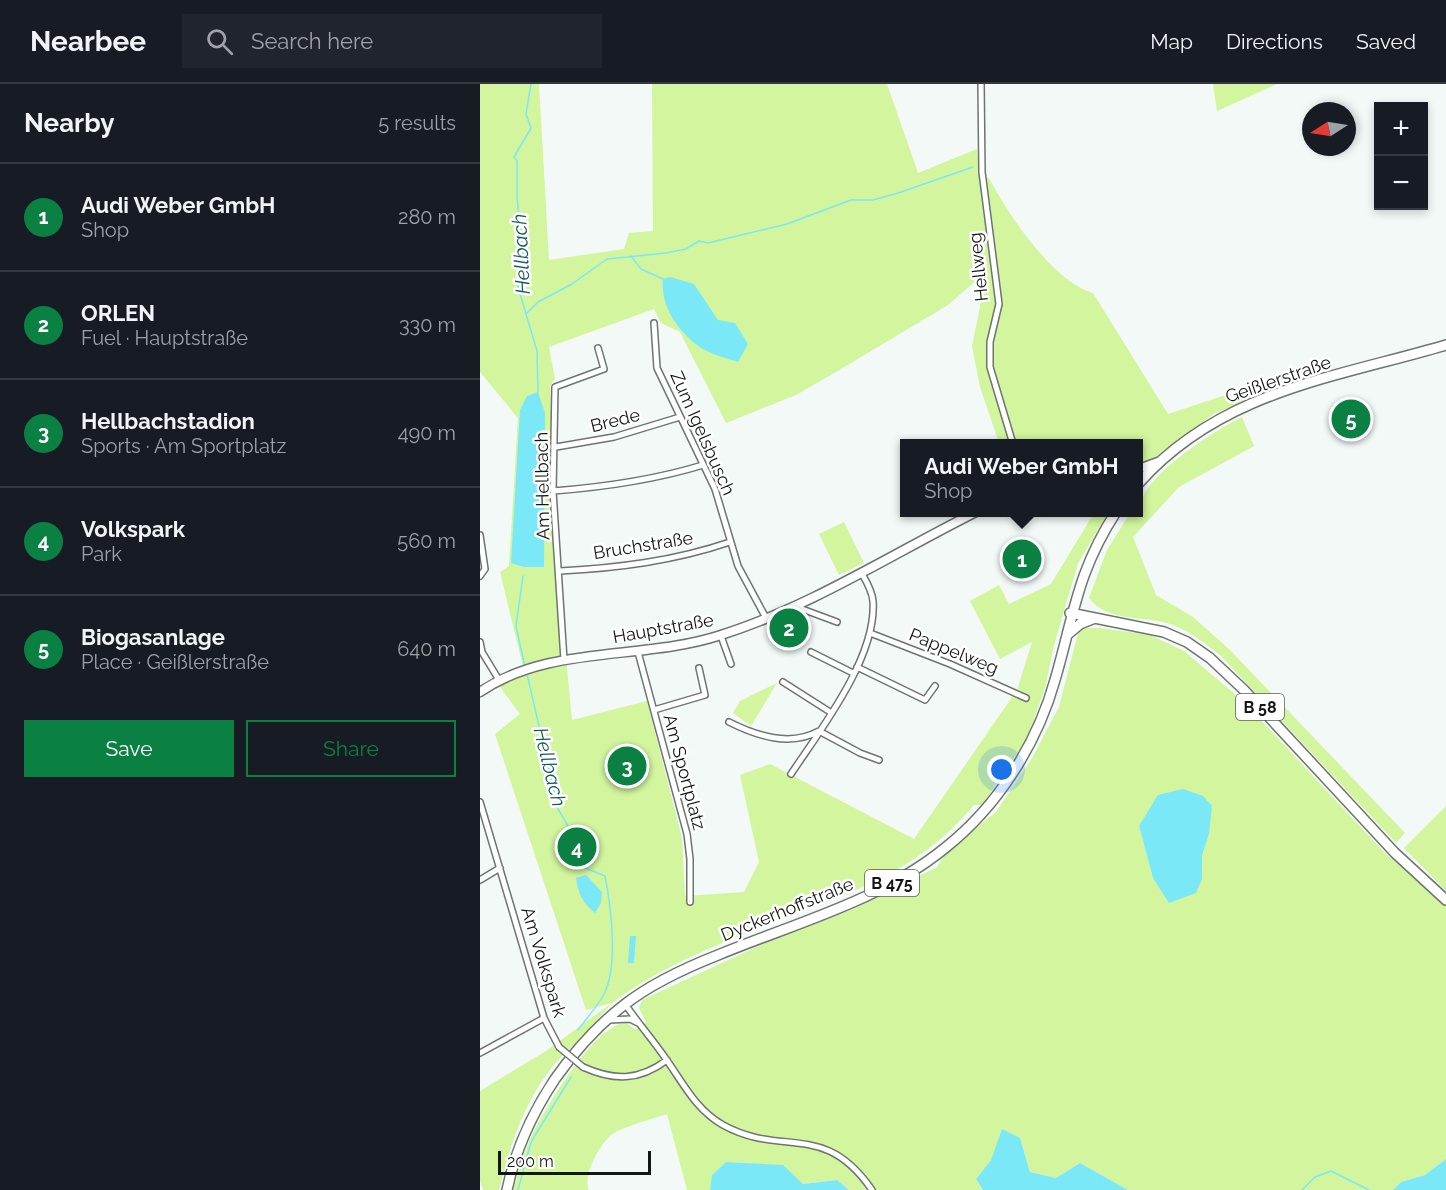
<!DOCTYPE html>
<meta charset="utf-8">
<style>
body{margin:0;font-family:Raleway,sans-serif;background:#20242c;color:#f1f3f6}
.controls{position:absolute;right:18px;top:18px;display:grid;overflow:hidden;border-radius:0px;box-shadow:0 3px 9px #0003}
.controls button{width:54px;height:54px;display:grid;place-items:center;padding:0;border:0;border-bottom:2px solid #363941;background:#171b24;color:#f1f3f6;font:30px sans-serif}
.compass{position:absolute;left:822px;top:18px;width:54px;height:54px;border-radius:50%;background:#171b24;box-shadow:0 3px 9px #0003;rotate:258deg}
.scale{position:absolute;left:18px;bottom:15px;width:153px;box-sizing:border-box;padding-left:6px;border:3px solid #141615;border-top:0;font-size:16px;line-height:21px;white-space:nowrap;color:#141615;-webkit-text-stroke:4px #fff;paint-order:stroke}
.you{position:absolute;left:522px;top:686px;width:21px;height:21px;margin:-15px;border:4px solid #fff;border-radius:50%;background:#1a73e8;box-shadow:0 0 0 9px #1a73e833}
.badge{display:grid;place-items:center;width:39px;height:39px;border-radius:50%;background:#0b8043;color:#fff;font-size:20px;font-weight:700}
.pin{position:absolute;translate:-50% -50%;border:3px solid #fff;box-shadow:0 2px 6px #0006}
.popup{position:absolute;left:420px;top:355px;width:243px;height:78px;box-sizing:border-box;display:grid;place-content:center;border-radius:0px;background:#171b24;filter:drop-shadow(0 2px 4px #0005);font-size:20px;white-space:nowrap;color:#9ea1a6}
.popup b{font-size:22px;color:#f1f3f6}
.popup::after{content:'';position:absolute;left:50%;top:100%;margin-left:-12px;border:12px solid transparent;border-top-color:#171b24}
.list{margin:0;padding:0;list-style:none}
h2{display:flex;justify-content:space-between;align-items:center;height:78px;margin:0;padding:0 24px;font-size:26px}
h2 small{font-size:20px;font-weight:400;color:#9ea1a6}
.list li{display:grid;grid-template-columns:39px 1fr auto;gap:18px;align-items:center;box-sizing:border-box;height:108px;padding:0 24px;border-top:2px solid #363941}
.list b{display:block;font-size:22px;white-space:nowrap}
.list p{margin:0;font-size:20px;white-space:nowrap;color:#9ea1a6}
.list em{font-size:20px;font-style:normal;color:#9ea1a6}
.actions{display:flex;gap:12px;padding:18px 24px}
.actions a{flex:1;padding:14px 0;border:2px solid #0b8043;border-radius:0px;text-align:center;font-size:21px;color:#0b8043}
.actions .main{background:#0b8043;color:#fff}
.icon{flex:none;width:33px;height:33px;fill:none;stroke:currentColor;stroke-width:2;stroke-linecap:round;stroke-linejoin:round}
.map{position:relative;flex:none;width:966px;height:1106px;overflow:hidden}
header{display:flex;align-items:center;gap:36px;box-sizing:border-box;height:84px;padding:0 30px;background:#171b24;border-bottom:2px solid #363941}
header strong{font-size:28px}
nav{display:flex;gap:33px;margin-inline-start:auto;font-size:21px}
.search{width:420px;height:54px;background:#20242c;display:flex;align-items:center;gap:15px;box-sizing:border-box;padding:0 21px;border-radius:0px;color:#9ea1a6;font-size:22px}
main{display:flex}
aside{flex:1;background:#171b24}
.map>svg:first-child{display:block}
</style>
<header>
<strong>Nearbee</strong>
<div class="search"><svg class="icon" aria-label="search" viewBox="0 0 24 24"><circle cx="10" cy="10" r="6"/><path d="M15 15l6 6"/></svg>Search here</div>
<nav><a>Map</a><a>Directions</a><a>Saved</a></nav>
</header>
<main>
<aside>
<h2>Nearby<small>5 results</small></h2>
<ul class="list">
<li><span class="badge">1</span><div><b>Audi Weber GmbH</b><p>Shop</p></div><em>280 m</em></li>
<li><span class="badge">2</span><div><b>ORLEN</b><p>Fuel · Hauptstraße</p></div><em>330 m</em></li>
<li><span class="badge">3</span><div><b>Hellbachstadion</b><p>Sports · Am Sportplatz</p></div><em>490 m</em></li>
<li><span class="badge">4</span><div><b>Volkspark</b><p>Park</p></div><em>560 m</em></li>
<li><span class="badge">5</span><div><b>Biogasanlage</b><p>Place · Geißlerstraße</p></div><em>640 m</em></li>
</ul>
<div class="actions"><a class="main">Save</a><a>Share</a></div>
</aside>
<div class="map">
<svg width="966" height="1106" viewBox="0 0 966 1106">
<rect width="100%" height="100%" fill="#f2f9f6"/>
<!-- green -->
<path fill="#d2f59e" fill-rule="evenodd" d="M0 0H59L69 176 144 165 149 149 173 147 172 0H407L438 89 497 65 500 96 509 94C527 129 574 199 613 209L688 330 825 285 828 294 735 329 667 379 659 382V360L519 359 500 303 492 262 500 223 499 194 468 221 361 285 316 311 246 339 200 248 181 239 174 225 69 263 75 295 70 302 77 482 92 636 167 617 202 754 205 812 264 808 279 778 260 691 290 680 434 755 537 606 552 558 520 575 490 517 519 501 529 520 571 500 614 429H628L598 479 574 561 565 604 547 655 502 721H494C435 791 370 808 289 840 237 861 180 883 135 917 124 926 115 940 105 950 94 961 82 971 73 982 43 1019 30 1062 19 1106H3L0 1097V1007L66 967 132 919 106 926 15 650 40 630 20 603 44 587 20 488 29 482 38 334 0 288Z
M733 0H797L737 27Z
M762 333 774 362 699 403 653 453 676 511 713 533 750 566 925 749 916 759 741 572C726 560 711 548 693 541 666 531 628 539 609 514L627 466 650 429 659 428C659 393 733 348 762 333Z
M364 438 384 479 359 491 339 450Z
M604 544H620L670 551 704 567 764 618 903 767 966 822V1075L945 1091 921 1098 913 1106H648L600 1079 576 1094 550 1088 540 1054 511 1076 496 1095 503 1106H369L357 1096 323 1100 269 1079 246 1078 232 1091 230 1106H207L187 1030C173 1035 140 1043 130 1052 119 1062 102 1093 109 1106H33C39 1087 44 1067 53 1049 66 1023 116 939 146 939L156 946 166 938 159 924 162 916 298 853 373 825 457 783 466 768 516 728 552 674 579 623 598 549ZM659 742 729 750 722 772V795L673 794Z
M297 599 271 642 253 629 260 617Z
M966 722V807L924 764Z"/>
<!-- water -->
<path fill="#7be8f7" d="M190 193 214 200 238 236 255 239 268 260 258 278C247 274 233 271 223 265 199 250 180 223 183 195Z
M58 308 65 329 64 483H44L31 479 40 326 47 312Z
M703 705 723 712 732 722 729 750 722 772V795L716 809 689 819 673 794 659 742 678 711Z
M106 791 122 808 121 819 115 829C103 819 98 810 96 794Z
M150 852H156L154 879H148Z
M522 1045 540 1054 550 1088 576 1094 600 1079 648 1106H503L496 1095 511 1076Z
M966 1075V1106H913L921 1098 945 1091Z
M246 1078 303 1081 323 1100 357 1096 369 1106H230L232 1091Z"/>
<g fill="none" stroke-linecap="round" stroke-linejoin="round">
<!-- stream -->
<path stroke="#7be8f7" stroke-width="1.5" d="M51 0 46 30 51 44 34 73 37 77V113L44 182 38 203 57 267 58 308
M151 172 161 185 183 195
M46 230 58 218 92 200 127 175 186 169 206 165 219 157 228 159 307 140 371 116H393L418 109 493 83
M43 492 36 542 45 583
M47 590 78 725 89 744 84 753 88 777 125 792C131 823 139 884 123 912 116 924 106 935 98 946
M38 1106 51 1058 91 993
M822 1106 835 1093 851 1087 889 1106"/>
<!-- street casing -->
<g stroke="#6e7472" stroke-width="8">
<path id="street" d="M501 0 502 88 519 220 510 258V283L533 360
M174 239 177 284 235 405 258 482 286 534
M76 363 134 353 200 333
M73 407C125 403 174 396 223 381
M0 451 5 485 0 492
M80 487C138 484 194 477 250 458
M319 519 322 525 357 538
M390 549 470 580 546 614
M241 552 251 580
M0 558 2 568 19 596
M158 568 207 750 210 775V818
M331 568 373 589
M84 576 73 407 75 303 124 285 118 264
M377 583 445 616 455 602
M303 598 350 628
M174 626 225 611 219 584
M249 638C277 652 310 663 339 647L380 669 399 676
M311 690C341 645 397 573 393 517 392 506 386 497 381 488
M0 718 64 934 79 963
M0 796 20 784
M145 920C158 939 173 956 186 975 203 999 216 1026 243 1041 303 1074 344 1036 392 1106
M129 936 150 935 158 939
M0 969 64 934
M103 983C134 997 159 997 187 976"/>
</g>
<!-- secondary casing -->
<g stroke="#6e7472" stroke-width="11">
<path id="secondary" d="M659 385 678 378
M0 608C70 560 162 577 241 551 330 523 412 470 496 428"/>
</g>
<!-- primary casing -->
<g stroke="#6e7472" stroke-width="12">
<path id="primary" d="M659 399C741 307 854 294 966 261
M590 529 684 548 707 558 730 574 764 606 915 769 966 816
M587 551 600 540 615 534
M27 1106C35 1067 53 1028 75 995 94 968 117 942 144 921 172 899 205 884 238 871 315 839 400 817 465 764 518 722 557 660 575 596 594 531 597 488 636 428"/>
</g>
<!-- street -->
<use href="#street" stroke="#fff" stroke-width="5"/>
<!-- secondary -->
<use href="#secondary" stroke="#fff" stroke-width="8"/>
<!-- primary -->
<use href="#primary" stroke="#fff" stroke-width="9"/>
<!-- street-bridge casing -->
<g stroke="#6e7472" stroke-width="8" stroke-linecap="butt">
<path id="street-bridge" d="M79 963 103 983"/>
</g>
<!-- street-bridge -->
<use href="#street-bridge" stroke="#fff" stroke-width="5"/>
</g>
<g text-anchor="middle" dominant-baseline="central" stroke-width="5" stroke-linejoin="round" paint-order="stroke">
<!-- shield labels -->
<g fill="#fff" stroke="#5a5c5b" stroke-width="1.5">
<rect x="756" y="610" width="48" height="26" rx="4.5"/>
<rect x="385" y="786" width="54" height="26" rx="4.5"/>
</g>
<g font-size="16" font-weight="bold" fill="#141615">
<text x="780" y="623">B 58</text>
<text x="412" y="799">B 475</text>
</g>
<!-- street labels -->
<g font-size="18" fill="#141615" stroke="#fff">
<text transform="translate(498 183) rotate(-96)">Hellweg</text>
<text transform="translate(798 295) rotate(-19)">Geißlerstraße</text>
<text transform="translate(135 336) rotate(-14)">Brede</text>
<text transform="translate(223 349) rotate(66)">Zum Igelsbusch</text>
<text transform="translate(62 402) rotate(-91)">Am Hellbach</text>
<text transform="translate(163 461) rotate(-9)">Bruchstraße</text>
<text transform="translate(183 544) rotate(-10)">Hauptstraße</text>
<text transform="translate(474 567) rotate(22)">Pappelweg</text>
<text transform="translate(205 688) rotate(75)">Am Sportplatz</text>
<text transform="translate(307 825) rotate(-22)">Dyckerhoffstraße</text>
<text transform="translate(64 878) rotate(73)">Am Volkspark</text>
</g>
<!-- water labels -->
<g font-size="20" font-style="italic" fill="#1a5961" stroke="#fff">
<text transform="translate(41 170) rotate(-93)">Hellbach</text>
<text transform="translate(70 683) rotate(76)">Hellbach</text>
</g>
</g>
</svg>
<div class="controls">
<button>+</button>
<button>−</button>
</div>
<svg class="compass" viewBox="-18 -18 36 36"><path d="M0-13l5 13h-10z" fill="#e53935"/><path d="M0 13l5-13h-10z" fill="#9ea1a6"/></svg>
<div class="scale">200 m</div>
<div class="you"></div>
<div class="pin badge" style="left:542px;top:475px">1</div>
<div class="popup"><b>Audi Weber GmbH</b>Shop</div>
<div class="pin badge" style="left:309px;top:544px">2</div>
<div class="pin badge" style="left:147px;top:682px">3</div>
<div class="pin badge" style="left:97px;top:763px">4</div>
<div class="pin badge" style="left:871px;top:335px">5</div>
</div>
</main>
